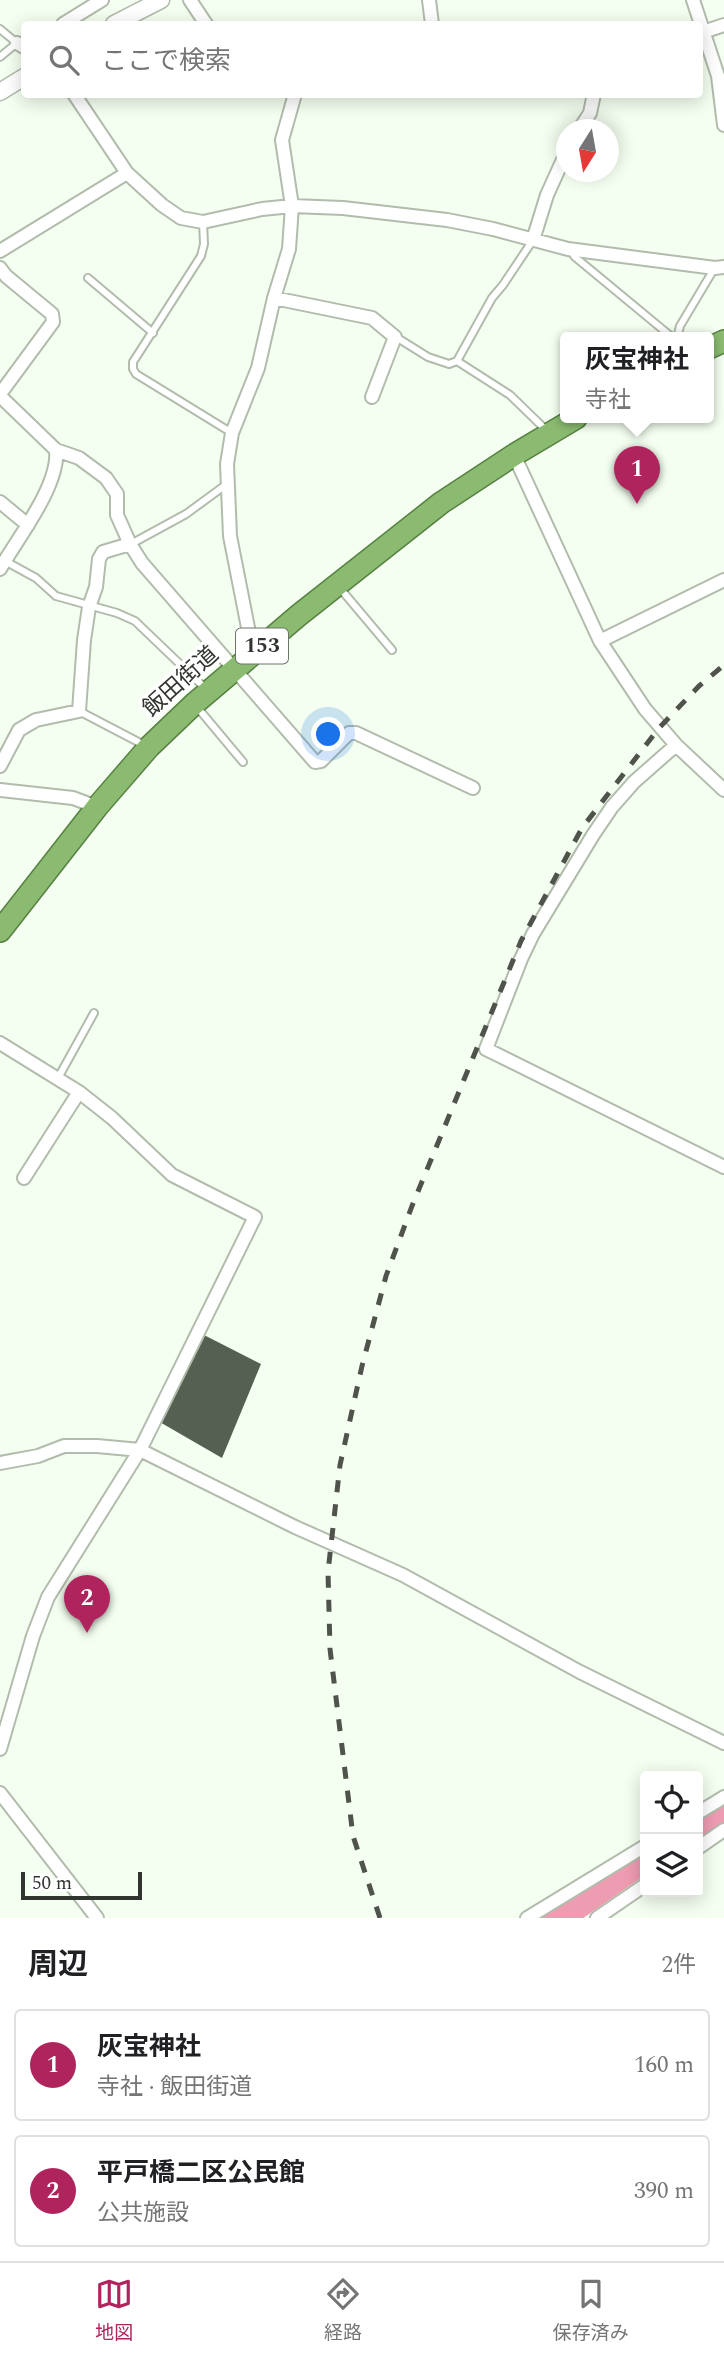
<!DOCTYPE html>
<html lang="ja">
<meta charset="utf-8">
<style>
body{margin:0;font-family:Spectral,"Noto Sans JP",serif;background:#f2f2f2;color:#202124}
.controls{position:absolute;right:21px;bottom:21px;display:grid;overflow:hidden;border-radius:7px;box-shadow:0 4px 18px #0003}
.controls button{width:63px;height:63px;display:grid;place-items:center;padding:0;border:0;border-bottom:2px solid #e0e0e0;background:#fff;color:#202124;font:35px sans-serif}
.compass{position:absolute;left:556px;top:119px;width:63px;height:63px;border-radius:50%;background:#fff;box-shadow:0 4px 18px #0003;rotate:191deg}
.scale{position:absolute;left:21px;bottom:18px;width:121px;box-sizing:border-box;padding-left:7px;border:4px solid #31352f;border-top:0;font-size:19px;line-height:24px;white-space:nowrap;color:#31352f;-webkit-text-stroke:5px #fff;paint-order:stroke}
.you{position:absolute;left:329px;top:735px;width:24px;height:24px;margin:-18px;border:5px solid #fff;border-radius:50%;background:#1a73e8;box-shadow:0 0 0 10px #1a73e833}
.badge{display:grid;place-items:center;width:46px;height:46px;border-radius:50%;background:#b0245e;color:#fff;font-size:23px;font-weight:700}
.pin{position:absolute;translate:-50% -58px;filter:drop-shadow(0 2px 4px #0008)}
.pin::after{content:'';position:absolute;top:37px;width:24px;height:21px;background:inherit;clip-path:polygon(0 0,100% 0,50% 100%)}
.popup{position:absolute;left:560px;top:332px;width:154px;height:91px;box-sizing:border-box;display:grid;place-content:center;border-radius:7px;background:#fff;filter:drop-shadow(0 2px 5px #0005);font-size:23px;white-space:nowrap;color:#757577}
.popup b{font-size:26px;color:#202124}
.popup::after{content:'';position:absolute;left:50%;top:100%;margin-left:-14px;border:14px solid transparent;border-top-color:#fff}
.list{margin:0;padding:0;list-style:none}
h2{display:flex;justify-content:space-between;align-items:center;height:91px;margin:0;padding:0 28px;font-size:30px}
h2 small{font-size:23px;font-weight:400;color:#757577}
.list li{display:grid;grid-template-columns:46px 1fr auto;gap:21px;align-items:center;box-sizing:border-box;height:112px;margin:0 14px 14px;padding:0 14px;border:2px solid #e0e0e0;border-radius:7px}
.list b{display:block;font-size:26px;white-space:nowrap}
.list p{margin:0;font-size:23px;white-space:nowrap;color:#757577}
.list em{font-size:23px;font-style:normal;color:#757577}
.icon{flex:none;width:38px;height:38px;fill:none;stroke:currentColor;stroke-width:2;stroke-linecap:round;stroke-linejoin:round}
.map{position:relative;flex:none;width:724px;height:1918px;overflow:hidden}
.search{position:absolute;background:#fff;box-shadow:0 4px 18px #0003;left:21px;right:21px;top:21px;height:77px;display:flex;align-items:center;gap:18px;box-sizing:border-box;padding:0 24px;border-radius:7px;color:#757577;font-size:26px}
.sheet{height:343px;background:#fff}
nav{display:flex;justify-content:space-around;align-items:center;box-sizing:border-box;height:98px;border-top:2px solid #e0e0e0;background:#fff;font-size:19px;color:#757577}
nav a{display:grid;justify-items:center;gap:4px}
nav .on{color:#b0245e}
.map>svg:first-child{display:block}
</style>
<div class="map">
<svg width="724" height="1918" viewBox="0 0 724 1918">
<rect width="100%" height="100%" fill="#f5fff1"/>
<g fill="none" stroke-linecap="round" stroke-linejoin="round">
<!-- river -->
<path stroke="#ee9cb2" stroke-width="30" d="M698 1822 724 1806
M557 1918 645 1857"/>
</g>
<!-- building -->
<path fill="#566052" d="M204 1335 261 1364 222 1458 158 1421Z"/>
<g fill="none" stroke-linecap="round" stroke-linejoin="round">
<!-- service casing -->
<g stroke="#b1bcac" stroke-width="10">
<path id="service" d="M0 29 17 43 0 57
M203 222 204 244 201 256 133 362V369L136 374 232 433
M571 251 575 257 673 338
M88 278 153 333
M396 337 428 357 449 364 457 361 492 298 503 285 533 240
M677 338 680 326 714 269
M457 361 510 395 546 430
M131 544 186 514 227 484
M5 561 36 578 56 596 117 613 135 621 207 690
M339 587 392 650
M197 707 243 762
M79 711 144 745
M58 1078 94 1013"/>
</g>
<!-- minor casing -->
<g stroke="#b1bcac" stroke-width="16">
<path id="minor" d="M190 0 206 24
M429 0 432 24
M693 0 718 76 724 125
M63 24 102 0
M700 33 724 25
M17 43 24 47
M74 94 127 173 162 205 181 218 203 222 262 209 292 206 343 208 447 220 493 229 568 249 715 268 724 267
M579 130 590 113 594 94
M533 240 547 195 566 153
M0 251 127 173
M0 268 6 276 52 314 53 322 0 394
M274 298 372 318 395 337 372 397
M0 396 56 450C60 485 17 539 0 569
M56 450 79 458 106 478 117 494V515L130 544
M514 455 600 641 645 709 676 745 724 790
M0 502 28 525
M600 641 724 580
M253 653 230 536 227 464 232 433 258 368 274 298 289 249 292 206 282 140 295 94
M676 745 634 782 612 807 593 835 533 934 521 959 486 1049 724 1167
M0 766 19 730 36 720 79 711 84 640 89 607 96 587 99 559 103 552 130 544 142 563 315 762 321 761 349 733H356L473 788
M0 790 73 798 97 807
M0 1043 79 1092 112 1118 172 1175 255 1217 140 1450 48 1597 33 1636 0 1749
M24 1178 79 1092
M0 1463 38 1456 64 1446H97L140 1450 295 1527 403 1575 580 1672 724 1743
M0 1793 97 1918
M698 1813 724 1797
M698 1848 724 1830
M527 1918 645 1846
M597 1918 645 1885"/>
</g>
<!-- tertiary casing -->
<g stroke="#b1bcac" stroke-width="19">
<path id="tertiary" d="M114 24 161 0
M0 92 24 77"/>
</g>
<!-- trunk casing -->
<g stroke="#578142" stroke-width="24">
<path id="trunk" d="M709 348 724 341
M0 931 97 807 149 747 194 704 299 615 441 503 514 455 576 418"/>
</g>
<!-- service -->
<use href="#service" stroke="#fff" stroke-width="6"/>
<!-- minor -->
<use href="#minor" stroke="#fff" stroke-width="12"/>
<!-- tertiary -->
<use href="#tertiary" stroke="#fff" stroke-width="16"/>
<!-- trunk -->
<use href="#trunk" stroke="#8abb70" stroke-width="21"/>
<!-- rail -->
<path stroke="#4f534c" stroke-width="5" stroke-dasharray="12 12" stroke-linecap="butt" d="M380 1918 353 1836 330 1649 328 1572 340 1465 362 1366 386 1276 412 1206 521 941 582 828 659 728 699 686 724 665"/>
</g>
<g text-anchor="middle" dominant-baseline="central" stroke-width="7" stroke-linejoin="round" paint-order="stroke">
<!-- shield labels -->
<rect fill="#fff" stroke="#6f726d" stroke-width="2" x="236" y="628.5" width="52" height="35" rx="5"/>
<g font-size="21" font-weight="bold" fill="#31352f">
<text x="262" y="646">153</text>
</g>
<!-- street labels -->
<g font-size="23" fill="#31352f" stroke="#fff">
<text transform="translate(181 682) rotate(-42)">飯田街道</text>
</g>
</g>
</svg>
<div class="controls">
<button><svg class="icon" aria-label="locate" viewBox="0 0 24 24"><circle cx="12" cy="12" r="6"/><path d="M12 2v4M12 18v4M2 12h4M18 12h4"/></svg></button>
<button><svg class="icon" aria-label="layers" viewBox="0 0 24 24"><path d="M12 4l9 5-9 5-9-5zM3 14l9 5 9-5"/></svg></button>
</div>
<svg class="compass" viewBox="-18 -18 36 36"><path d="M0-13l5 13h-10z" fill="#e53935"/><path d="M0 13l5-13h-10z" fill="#757577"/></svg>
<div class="scale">50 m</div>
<div class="you"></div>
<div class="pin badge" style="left:637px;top:504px">1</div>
<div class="popup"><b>灰宝神社</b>寺社</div>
<div class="pin badge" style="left:87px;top:1633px">2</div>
<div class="search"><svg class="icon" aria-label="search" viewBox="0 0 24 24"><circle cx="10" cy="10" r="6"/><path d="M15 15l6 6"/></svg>ここで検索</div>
</div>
<section class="sheet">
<h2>周辺<small>2件</small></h2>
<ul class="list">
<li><span class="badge">1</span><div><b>灰宝神社</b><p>寺社 · 飯田街道</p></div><em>160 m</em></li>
<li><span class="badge">2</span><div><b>平戸橋二区公民館</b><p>公共施設</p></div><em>390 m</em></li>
</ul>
</section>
<nav>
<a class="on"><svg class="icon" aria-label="map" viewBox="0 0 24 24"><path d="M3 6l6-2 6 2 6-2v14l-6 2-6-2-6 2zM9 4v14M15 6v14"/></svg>地図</a>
<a><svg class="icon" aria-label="directions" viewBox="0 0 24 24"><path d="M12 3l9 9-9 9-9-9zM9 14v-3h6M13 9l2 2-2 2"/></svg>経路</a>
<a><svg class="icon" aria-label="saved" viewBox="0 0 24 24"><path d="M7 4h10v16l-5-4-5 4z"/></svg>保存済み</a>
</nav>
